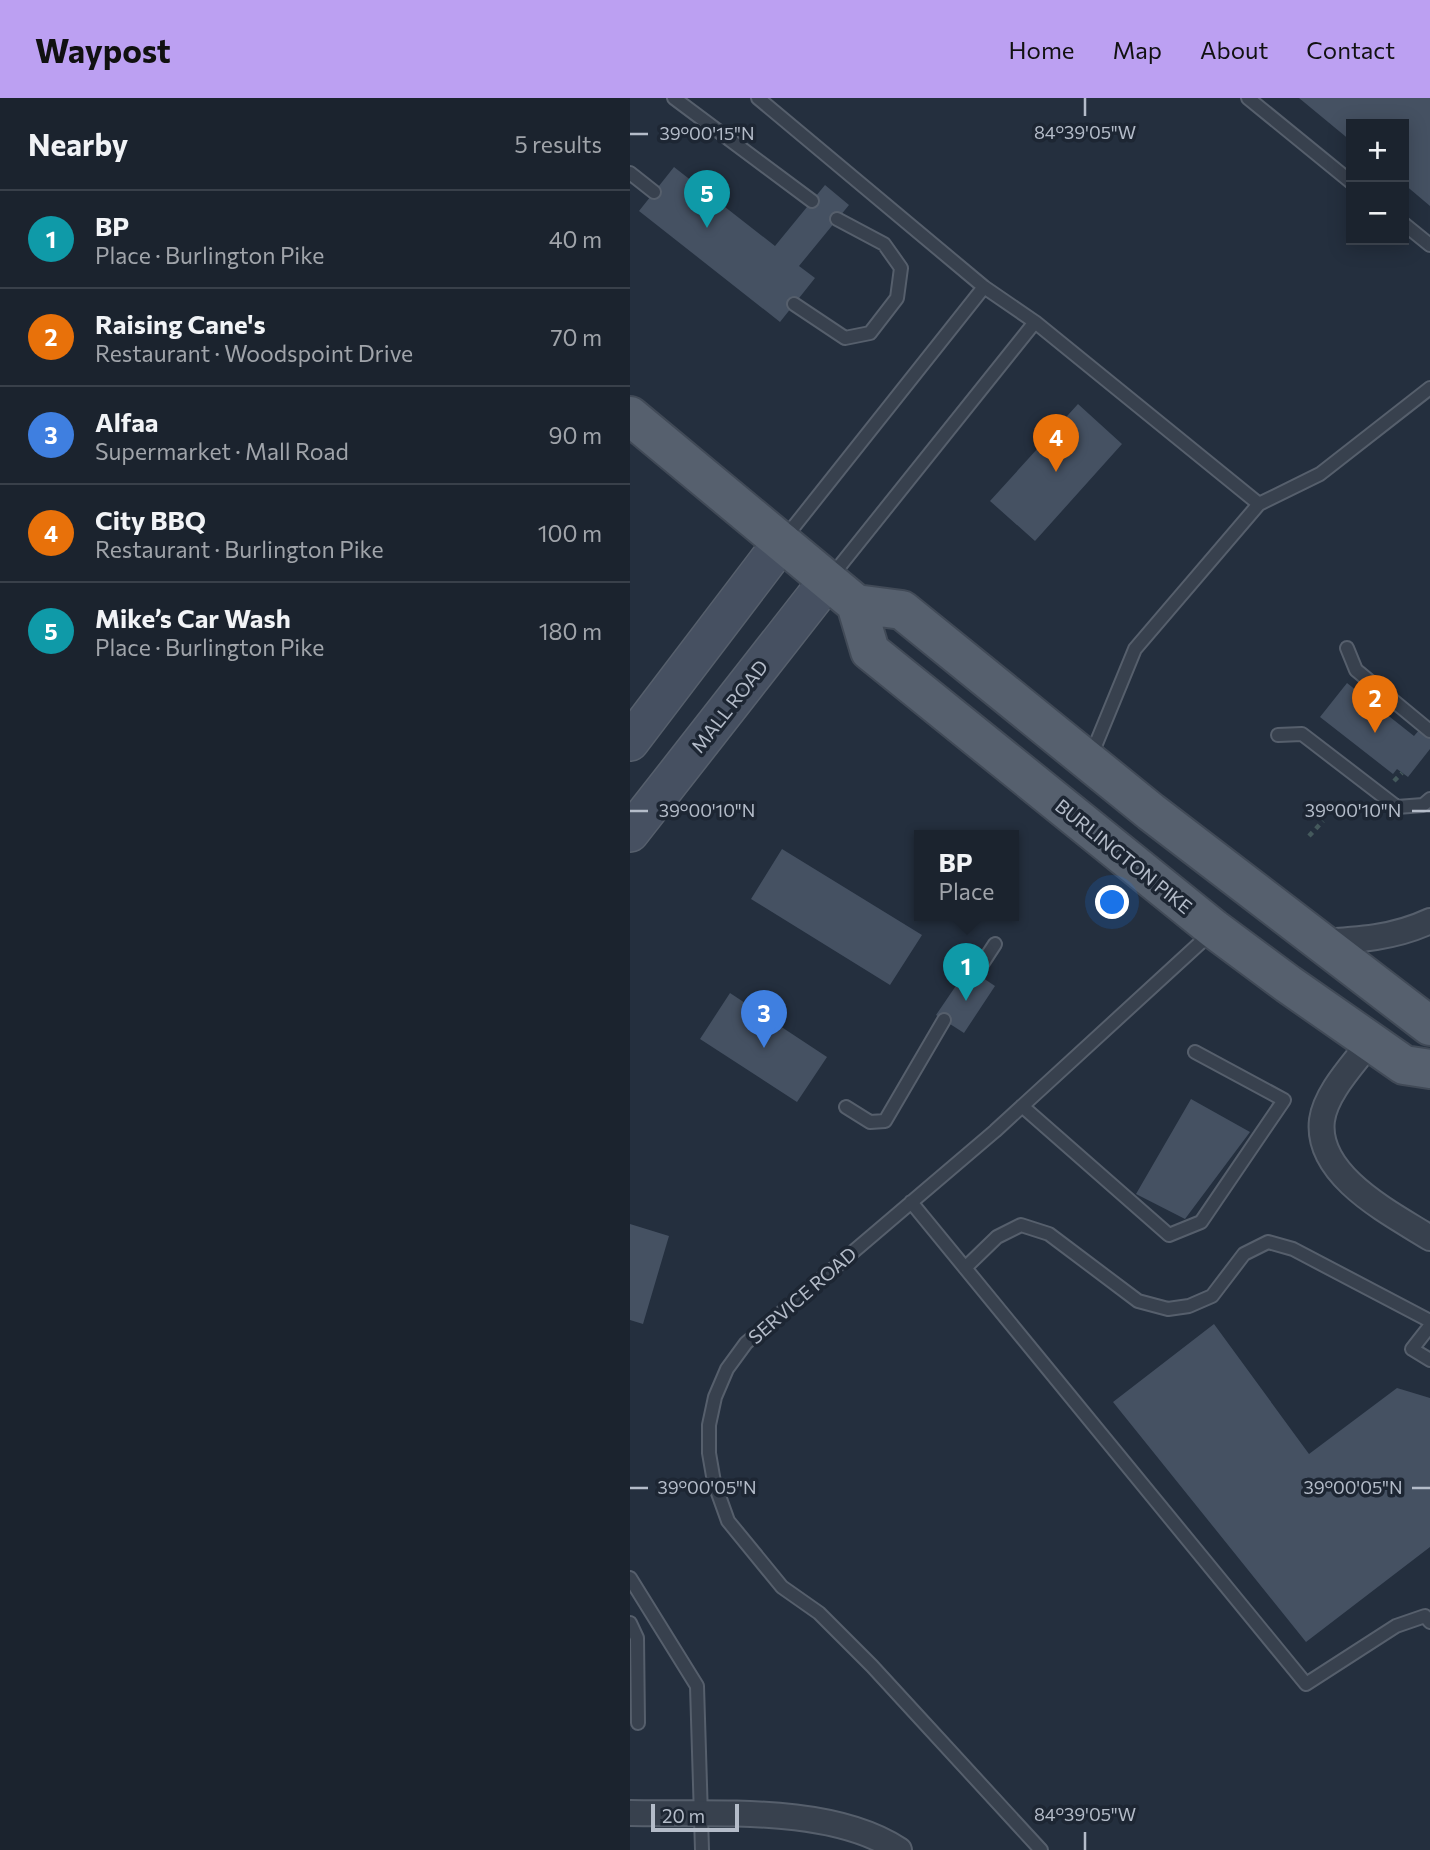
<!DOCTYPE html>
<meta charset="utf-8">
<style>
body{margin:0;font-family:Commissioner,sans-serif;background:#242b36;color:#f1f3f6}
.controls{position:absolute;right:21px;top:21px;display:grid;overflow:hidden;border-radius:0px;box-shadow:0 4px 18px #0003}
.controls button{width:63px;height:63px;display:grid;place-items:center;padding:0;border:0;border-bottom:2px solid #39404a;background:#1b232e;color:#f1f3f6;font:35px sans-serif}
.scale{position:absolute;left:21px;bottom:18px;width:88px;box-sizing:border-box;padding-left:7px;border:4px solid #b4bcc9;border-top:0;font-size:19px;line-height:24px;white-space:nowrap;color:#b4bcc9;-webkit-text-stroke:5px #1d2633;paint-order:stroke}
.you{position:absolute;left:483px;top:805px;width:24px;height:24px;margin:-18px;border:5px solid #fff;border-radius:50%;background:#1a73e8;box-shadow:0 0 0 10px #1a73e833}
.badge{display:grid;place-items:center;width:46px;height:46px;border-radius:50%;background:#bca0f2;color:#fff;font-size:23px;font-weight:700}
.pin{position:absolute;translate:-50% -58px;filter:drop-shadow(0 2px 4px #0008)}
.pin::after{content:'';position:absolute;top:37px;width:24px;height:21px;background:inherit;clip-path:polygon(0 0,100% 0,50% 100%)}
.popup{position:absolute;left:284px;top:732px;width:105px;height:91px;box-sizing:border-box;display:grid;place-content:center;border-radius:0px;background:#1b232e;filter:drop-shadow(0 2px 5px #0005);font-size:23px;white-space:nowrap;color:#a0a4aa}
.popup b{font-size:26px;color:#f1f3f6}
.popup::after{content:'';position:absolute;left:50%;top:100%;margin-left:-14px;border:14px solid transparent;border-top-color:#1b232e}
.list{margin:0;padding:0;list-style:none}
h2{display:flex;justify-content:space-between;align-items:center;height:91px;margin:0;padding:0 28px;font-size:30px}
h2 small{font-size:23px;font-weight:400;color:#a0a4aa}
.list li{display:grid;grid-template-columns:46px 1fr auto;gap:21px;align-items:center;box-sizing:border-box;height:98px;padding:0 28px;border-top:2px solid #39404a}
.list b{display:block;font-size:26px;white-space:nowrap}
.list p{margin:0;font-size:23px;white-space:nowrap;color:#a0a4aa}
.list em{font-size:23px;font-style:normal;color:#a0a4aa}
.map{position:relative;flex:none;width:800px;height:1752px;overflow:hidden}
header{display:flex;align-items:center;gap:42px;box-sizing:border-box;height:98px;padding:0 35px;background:#bca0f2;color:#111}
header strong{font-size:33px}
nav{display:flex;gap:38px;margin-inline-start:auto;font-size:24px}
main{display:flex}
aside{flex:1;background:#1b232e}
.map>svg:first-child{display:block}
</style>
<header>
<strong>Waypost</strong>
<nav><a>Home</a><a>Map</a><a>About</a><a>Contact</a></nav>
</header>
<main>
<aside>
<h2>Nearby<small>5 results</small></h2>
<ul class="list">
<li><span class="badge" style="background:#0f9aa8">1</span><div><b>BP</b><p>Place · Burlington Pike</p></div><em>40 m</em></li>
<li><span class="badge" style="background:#e8710a">2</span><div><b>Raising Cane's</b><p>Restaurant · Woodspoint Drive</p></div><em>70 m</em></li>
<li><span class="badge" style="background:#3f7fe0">3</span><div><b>Alfaa</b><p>Supermarket · Mall Road</p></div><em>90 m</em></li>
<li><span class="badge" style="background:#e8710a">4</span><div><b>City BBQ</b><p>Restaurant · Burlington Pike</p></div><em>100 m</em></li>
<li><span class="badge" style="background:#0f9aa8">5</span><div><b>Mike’s Car Wash</b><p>Place · Burlington Pike</p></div><em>180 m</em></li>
</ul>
</aside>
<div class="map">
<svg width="800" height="1752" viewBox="0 0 800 1752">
<rect width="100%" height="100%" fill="#242f3e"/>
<!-- building -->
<path fill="#455162" d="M669 0H800V108L774 86V26H721V43Z
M44 69 145 148 195 87 219 107 169 168 185 180 150 224 9 113Z
M448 306 492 346 405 443 360 403Z
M717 585 784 638 790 631 800 639V651L778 679 767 671 763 676 690 619Z
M152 751 292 837 260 887 121 801Z
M338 870 365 888 334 935 306 917Z
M100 895 197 959 167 1004 70 941Z
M561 1001 620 1034 555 1121 506 1096Z
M0 1126 39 1138 13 1226 0 1222Z
M584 1226 679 1356 767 1290 800 1300V1449L676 1544 483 1304Z"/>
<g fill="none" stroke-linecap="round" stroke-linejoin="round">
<!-- lane casing -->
<g stroke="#565f6c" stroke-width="16">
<path id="lane" d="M44 0 182 103
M128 0 354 189 405 224 629 406
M618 0 721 84
M0 75 24 94
M774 126 800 147
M164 206 215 240 240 235 267 200 271 170 254 146 207 121
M154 441 354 189
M201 479 405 224
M717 550 726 572 800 633
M648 637 672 636 767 709 793 707 800 701
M461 658 505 551 629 406 690 376 800 290
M346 875 365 846
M392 1008 539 1137 571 1124 654 1002 565 954
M216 1009 240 1024 255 1023 314 922
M281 1104 676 1586 766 1528 795 1518 800 1524
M335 1170 367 1139 391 1127 419 1136 508 1203 538 1211 559 1208 582 1198 614 1156 638 1144 663 1151 800 1223
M800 1228 782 1251 800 1262
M0 1480 67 1588 72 1752
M0 1525 7 1540 8 1625
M411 1752 242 1568 189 1515 152 1489 98 1423 84 1384 79 1355V1327L85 1299 97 1271 116 1245 365 1033 582 834"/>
</g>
<!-- street casing -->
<g stroke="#565f6c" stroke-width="28">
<path id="street" d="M688 844C728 842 764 840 800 823
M740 944C724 966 696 994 692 1022 685 1078 762 1116 800 1140
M0 1715C82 1717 199 1706 269 1752"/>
</g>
<!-- secondary casing -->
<g stroke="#565f6c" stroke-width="40">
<path id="secondary" d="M0 644 152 444
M0 735 198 482"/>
</g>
<!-- primary casing -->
<g stroke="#414a57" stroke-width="42">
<path id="primary" d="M0 318 226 506 240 553 584 831 658 886 774 967 800 971
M226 506 272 512 521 714 800 928"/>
</g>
<!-- path -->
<path stroke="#44595c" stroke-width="4.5" stroke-dasharray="5 5" stroke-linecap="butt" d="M764 683 772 675
M679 738 693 723"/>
<!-- lane -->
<use href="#lane" stroke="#38414e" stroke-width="12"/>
<!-- street -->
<use href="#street" stroke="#38414e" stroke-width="24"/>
<!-- secondary -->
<use href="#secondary" stroke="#465061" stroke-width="37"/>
<!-- primary -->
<use href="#primary" stroke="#56606e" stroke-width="38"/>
</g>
<!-- ticks -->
<path fill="none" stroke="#b4bcc9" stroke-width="2.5" d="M455 0V18M0 36H18M0 713H18M782 713H800M0 1390H18M782 1390H800M455 1734V1752"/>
<g text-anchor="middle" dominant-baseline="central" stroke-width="7" stroke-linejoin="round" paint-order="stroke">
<!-- street labels -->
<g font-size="19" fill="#b4bcc9" stroke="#1d2633">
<text transform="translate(99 608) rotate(-52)">MALL ROAD</text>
<text transform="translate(494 758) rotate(39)">BURLINGTON PIKE</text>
<text transform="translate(172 1197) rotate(-41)">SERVICE ROAD</text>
</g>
</g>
<g font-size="18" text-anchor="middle" fill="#b4bcc9" stroke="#1d2633" stroke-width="7" stroke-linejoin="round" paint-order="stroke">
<text x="455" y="41">84°39'05"W</text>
<text x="77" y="42">39°00'15"N</text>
<text x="77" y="719">39°00'10"N</text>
<text x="723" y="719">39°00'10"N</text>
<text x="77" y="1396">39°00'05"N</text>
<text x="723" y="1396">39°00'05"N</text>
<text x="455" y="1723">84°39'05"W</text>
</g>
</svg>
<div class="controls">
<button>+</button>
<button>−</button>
</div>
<div class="scale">20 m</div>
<div class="you"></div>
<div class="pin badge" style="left:336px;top:903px;background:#0f9aa8">1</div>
<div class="popup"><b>BP</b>Place</div>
<div class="pin badge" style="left:745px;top:635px;background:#e8710a">2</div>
<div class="pin badge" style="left:134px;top:950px;background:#3f7fe0">3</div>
<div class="pin badge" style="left:426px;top:374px;background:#e8710a">4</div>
<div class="pin badge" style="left:77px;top:130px;background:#0f9aa8">5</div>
</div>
</main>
